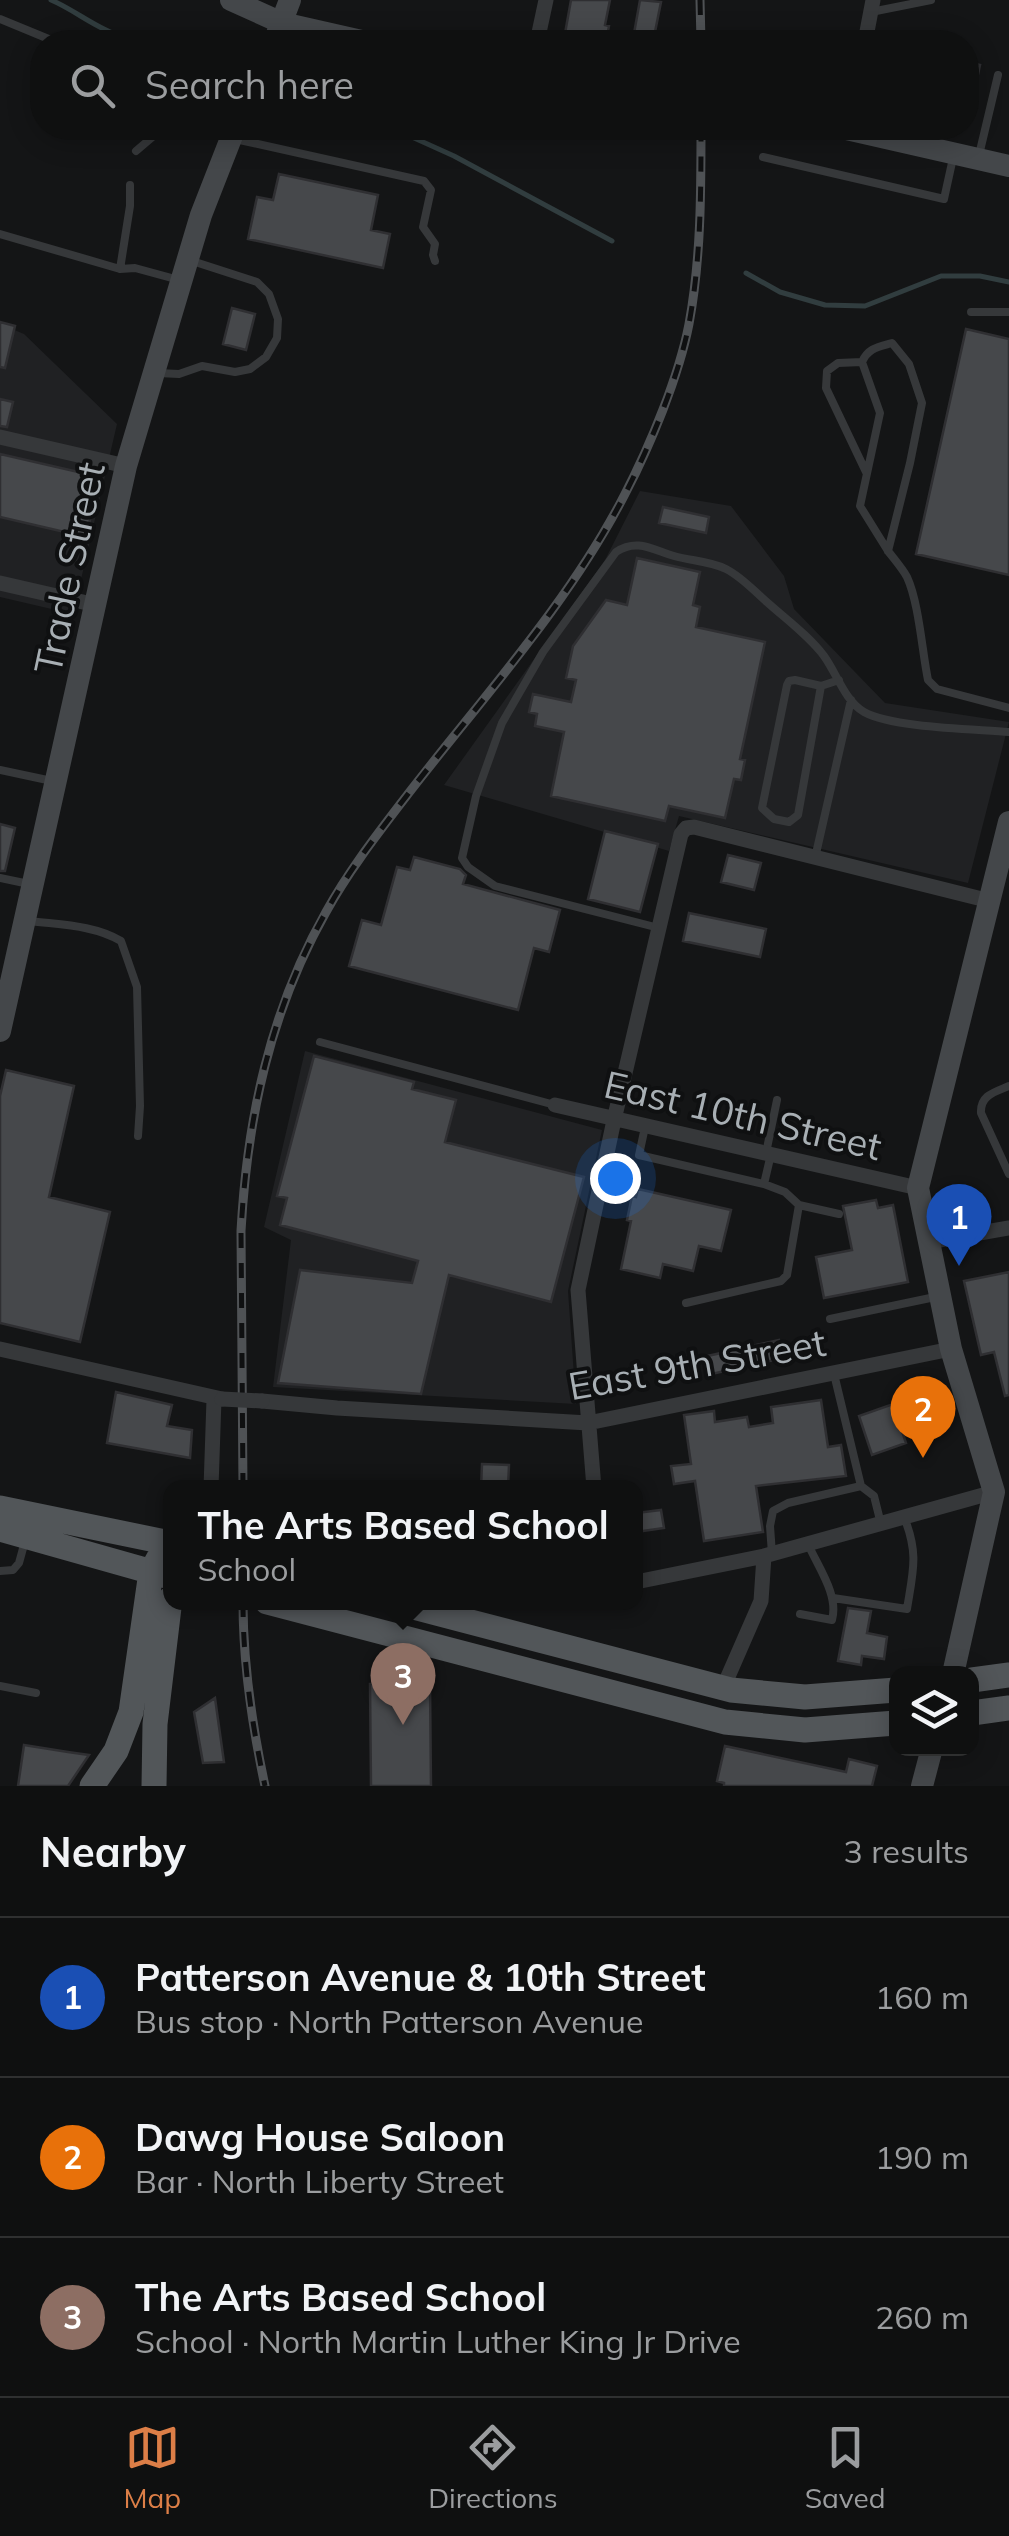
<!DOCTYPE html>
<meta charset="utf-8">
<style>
body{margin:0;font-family:Mulish,sans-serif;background:#181919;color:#f1f3f6}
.controls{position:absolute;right:30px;bottom:30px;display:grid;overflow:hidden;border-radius:20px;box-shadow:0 5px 25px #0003}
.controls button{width:90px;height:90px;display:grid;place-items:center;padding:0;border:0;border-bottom:2px solid #2f3030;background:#0f1010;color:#f1f3f6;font:50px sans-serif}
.you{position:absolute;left:615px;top:1178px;width:35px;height:35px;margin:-25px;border:8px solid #fff;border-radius:50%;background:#1a73e8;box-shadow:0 0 0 15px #1a73e833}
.badge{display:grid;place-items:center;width:65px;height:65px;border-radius:50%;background:#dc7e47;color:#fff;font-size:32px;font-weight:700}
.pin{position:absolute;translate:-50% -82px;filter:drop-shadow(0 2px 5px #0008)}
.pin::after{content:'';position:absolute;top:52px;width:35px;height:30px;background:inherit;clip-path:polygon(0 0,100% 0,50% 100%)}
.popup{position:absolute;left:163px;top:1480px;width:480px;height:130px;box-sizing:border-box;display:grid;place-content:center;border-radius:20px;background:#0f1010;filter:drop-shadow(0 2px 8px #0005);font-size:32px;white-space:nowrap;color:#9b9d9f}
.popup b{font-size:38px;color:#f1f3f6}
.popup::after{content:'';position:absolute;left:50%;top:100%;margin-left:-20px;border:20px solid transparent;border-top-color:#0f1010}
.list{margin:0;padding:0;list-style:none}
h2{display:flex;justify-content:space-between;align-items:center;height:130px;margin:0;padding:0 40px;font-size:42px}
h2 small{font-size:32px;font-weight:400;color:#9b9d9f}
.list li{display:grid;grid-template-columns:65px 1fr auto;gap:30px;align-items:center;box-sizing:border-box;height:160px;padding:0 40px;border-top:2px solid #2f3030}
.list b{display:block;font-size:38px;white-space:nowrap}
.list p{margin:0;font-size:32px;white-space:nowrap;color:#9b9d9f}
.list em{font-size:32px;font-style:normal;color:#9b9d9f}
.icon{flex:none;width:55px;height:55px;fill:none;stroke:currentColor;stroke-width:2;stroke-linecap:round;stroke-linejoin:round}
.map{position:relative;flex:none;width:1009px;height:1786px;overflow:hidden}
.search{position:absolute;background:#0f1010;box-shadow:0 5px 25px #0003;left:30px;right:30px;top:30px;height:110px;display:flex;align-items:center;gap:25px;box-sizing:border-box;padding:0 35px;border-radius:40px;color:#9b9d9f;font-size:38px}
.sheet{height:610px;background:#0f1010}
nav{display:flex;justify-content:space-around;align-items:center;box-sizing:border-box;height:140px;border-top:2px solid #2f3030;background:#0f1010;font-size:28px;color:#9b9d9f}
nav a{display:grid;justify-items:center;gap:5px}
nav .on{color:#dc7e47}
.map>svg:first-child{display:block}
</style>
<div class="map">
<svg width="1009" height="1786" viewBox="0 0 1009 1786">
<rect width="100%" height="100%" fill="#141516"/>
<!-- built -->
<path fill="#202123" d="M0 324 24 334 117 424 73 614 0 597Z
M640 491 731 506 784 576 794 609 885 703 1009 722 968 883 679 816 669 851 444 785 605 560Z
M305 1051 602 1130 568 1291 576 1404 273 1387 291 1240 264 1227Z"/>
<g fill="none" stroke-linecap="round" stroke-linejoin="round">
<!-- stream -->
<path stroke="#313d3f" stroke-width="5" d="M51 0C75 10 98 30 123 37 147 44 172 36 195 42
M392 128 454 156 612 241
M746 273 780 292 825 305 865 306 941 276H980L1009 282"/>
</g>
<!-- building -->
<path fill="#46484b" stroke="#2f2f32" stroke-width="2.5" d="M571 0H610L605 25 609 26 606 42H582L564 39Z
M640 0 661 2 653 42 633 39Z
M966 62 980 65 972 103 966 102Z
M279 174 378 195 371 230 390 234 383 268 248 239 257 197 273 200Z
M232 308 255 314 246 350 223 344Z
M0 322 15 326 5 368 0 367Z
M966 329 1009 339V575L916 554Z
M0 399 13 402 7 427 0 426Z
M0 454 100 477 86 537 0 517Z
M663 507 709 517 706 533 659 523Z
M637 558 700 572 693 605 700 607 696 627 765 642 740 759 745 760 741 780 734 779 725 818 669 806 665 821 551 796 564 732 535 726 537 714 529 712 533 694 571 702 576 680 566 678 573 646 606 600 627 605Z
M0 824 15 828 5 871H0Z
M605 831 658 844 640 912 588 899Z
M728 855 761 863 754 890 721 882Z
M414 857 460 869 466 875 463 884 560 910 549 952 534 948 518 1010 349 966 362 920 381 925 397 867 410 870Z
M689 913 766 929 760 957 683 941Z
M314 1056 414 1082 412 1089 456 1100 445 1142 584 1177 551 1302 449 1275 421 1394 278 1383 300 1270 412 1283 418 1261 280 1225 287 1198 277 1196Z
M6 1070 74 1086 49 1197 110 1212 80 1342 0 1323V1096Z
M638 1189 731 1210 721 1251 699 1246 693 1271 663 1264 660 1278 621 1269 631 1221 627 1220 632 1196 636 1197Z
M876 1200 878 1208 893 1205 908 1282 824 1298 816 1257 852 1250 843 1206Z
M1009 1272V1395L1005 1396 994 1352 981 1355 964 1281Z
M779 1340 783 1358 707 1375 703 1357Z
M116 1392 172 1405 167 1426 192 1430 190 1458 107 1443Z
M821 1400 828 1447 841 1445 846 1476 756 1486 763 1532 704 1541 695 1481 674 1484 671 1466 691 1464 684 1415 714 1411 715 1422 747 1417 749 1427 773 1423 771 1407Z
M893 1404 906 1443 872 1455 859 1416Z
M482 1464 509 1465 508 1488H481Z
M661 1510 664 1528 636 1532V1513Z
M848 1608 871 1611 867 1633 887 1637 884 1659 862 1656 861 1665 838 1661Z
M430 1683 431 1786H371L370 1684Z
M215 1698 224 1762 203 1763 194 1712Z
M24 1745 68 1752 89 1755 68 1786H18Z
M725 1746 846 1772 849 1759 877 1766 872 1786H724V1783L717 1781Z"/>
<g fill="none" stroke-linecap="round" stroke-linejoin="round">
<!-- lane -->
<path stroke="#36383a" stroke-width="8" d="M871 12 931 0
M0 19 56 42
M235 139 424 181 431 190 423 227 435 244 433 255 435 261
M136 151 163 128
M979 155 998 75
M763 157 944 199 953 158
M0 234 120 269 135 268 179 280
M120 269 130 206V185
M971 312H1009
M862 362 838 363 827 371 826 388 866 472
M158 373 179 374 202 366 235 372 250 369 266 357 277 338 278 319 269 294 257 282 189 260
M888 551 910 463 922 403 909 364 892 343C878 347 868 348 862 362L880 413 860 506 888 551C894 559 902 568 907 577 919 603 922 651 928 680L937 689 1009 708
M821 686 798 815 789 822 774 819 762 808 787 685 789 681 795 680 821 686 839 680
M0 770 52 781
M815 858 851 700
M0 878 29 884
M30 921C61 925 94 925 121 941L137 987 140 1106 138 1136
M659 928 495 886 468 867 462 858 476 796 502 723 543 652 616 552C637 538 653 550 674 556 691 561 710 561 726 569 742 577 755 592 768 603 787 620 809 636 824 656 837 674 845 701 864 712 893 728 974 729 1009 732
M320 1042 555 1105
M1009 1086C995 1092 980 1095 981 1113L1009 1174
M645 1127 639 1155 764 1184 785 1192 799 1205 787 1275 781 1281 686 1303
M766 1153 777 1100
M764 1184 771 1154
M799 1205 839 1214
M830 1319 935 1297
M834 1374 861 1486
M772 1554 770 1526 773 1511 788 1503 861 1486 874 1496 881 1524
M0 1571 13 1570 19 1563 25 1541
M833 1598 907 1609C913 1571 919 1554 904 1517
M800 1614 832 1620C839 1595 818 1567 808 1544
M0 1686 36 1693"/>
<!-- street -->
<path stroke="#36383a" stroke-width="15" d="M537 42 546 0
M865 42 873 0
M0 437 126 466
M0 583 96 605
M555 1105 918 1188
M928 1242 1009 1228
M0 1349 222 1399
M262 1401 337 1408 588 1423 951 1349
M211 1488 214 1399
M594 1488 578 1290 614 1120 681 834 686 828 694 827 990 901
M636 1582 764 1556 994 1492
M723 1688 761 1601 764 1556"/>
<!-- secondary -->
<path stroke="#44474a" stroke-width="22" d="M231 0 282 23 366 42
M274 42 290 0
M842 128 1009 166
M0 1031 126 466 201 215 235 128
M953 1674 994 1492 951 1349 918 1188 1009 822
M922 1786 932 1748"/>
<!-- primary -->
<path stroke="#525659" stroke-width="25" d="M0 1508 170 1543
M0 1529 170 1577
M267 1602 725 1722 805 1730 896 1723
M394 1602 731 1690 805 1697 896 1690
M972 1680 1009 1675
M972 1713 1009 1708
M92 1786 116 1751 131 1712 151 1572 167 1543
M154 1786 155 1724 170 1599"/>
<!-- rail casing -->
<g stroke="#4f5255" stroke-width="9">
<path id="rail" d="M700 0 701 42
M243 1488 241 1231C247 1119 270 1011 326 912 349 870 379 832 408 794 483 697 569 603 625 494 650 446 679 376 689 324 701 259 701 193 701 128
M243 1602C243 1665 252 1725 265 1786"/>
</g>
<!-- rail -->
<use href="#rail" stroke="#0f1011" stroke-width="5" stroke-dasharray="15" stroke-linecap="butt"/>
<!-- street-bridge -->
<path stroke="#36383a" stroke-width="15" d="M222 1399 262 1401"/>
</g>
<g text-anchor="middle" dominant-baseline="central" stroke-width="8" stroke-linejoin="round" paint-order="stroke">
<!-- street labels -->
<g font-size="38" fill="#a8afb4" stroke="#0f1011">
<text transform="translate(69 568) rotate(-78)">Trade Street</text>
<text transform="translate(743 1115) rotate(13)">East 10th Street</text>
<text transform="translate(697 1364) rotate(-10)">East 9th Street</text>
</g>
</g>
</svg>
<div class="controls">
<button><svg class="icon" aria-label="layers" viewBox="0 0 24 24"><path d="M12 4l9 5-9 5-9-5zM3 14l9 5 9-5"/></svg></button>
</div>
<div class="you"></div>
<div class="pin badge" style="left:959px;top:1266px;background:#1a4fb4">1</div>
<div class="pin badge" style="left:923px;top:1458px;background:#e8710a">2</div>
<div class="pin badge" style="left:403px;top:1725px;background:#8d6e63">3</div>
<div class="popup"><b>The Arts Based School</b>School</div>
<div class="search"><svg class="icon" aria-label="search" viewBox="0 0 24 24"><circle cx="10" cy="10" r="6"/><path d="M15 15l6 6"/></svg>Search here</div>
</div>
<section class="sheet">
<h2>Nearby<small>3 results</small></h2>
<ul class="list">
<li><span class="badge" style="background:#1a4fb4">1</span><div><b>Patterson Avenue &amp; 10th Street</b><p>Bus stop · North Patterson Avenue</p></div><em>160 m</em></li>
<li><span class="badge" style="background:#e8710a">2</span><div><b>Dawg House Saloon</b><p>Bar · North Liberty Street</p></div><em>190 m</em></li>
<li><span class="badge" style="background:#8d6e63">3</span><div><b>The Arts Based School</b><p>School · North Martin Luther King Jr Drive</p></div><em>260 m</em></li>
</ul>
</section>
<nav>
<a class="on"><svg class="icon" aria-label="map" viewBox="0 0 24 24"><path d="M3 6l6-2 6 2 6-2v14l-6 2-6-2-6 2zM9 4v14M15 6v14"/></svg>Map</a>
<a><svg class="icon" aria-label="directions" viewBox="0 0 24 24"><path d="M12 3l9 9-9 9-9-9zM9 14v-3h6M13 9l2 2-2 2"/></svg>Directions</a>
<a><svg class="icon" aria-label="saved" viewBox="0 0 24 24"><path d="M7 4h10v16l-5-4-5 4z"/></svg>Saved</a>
</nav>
